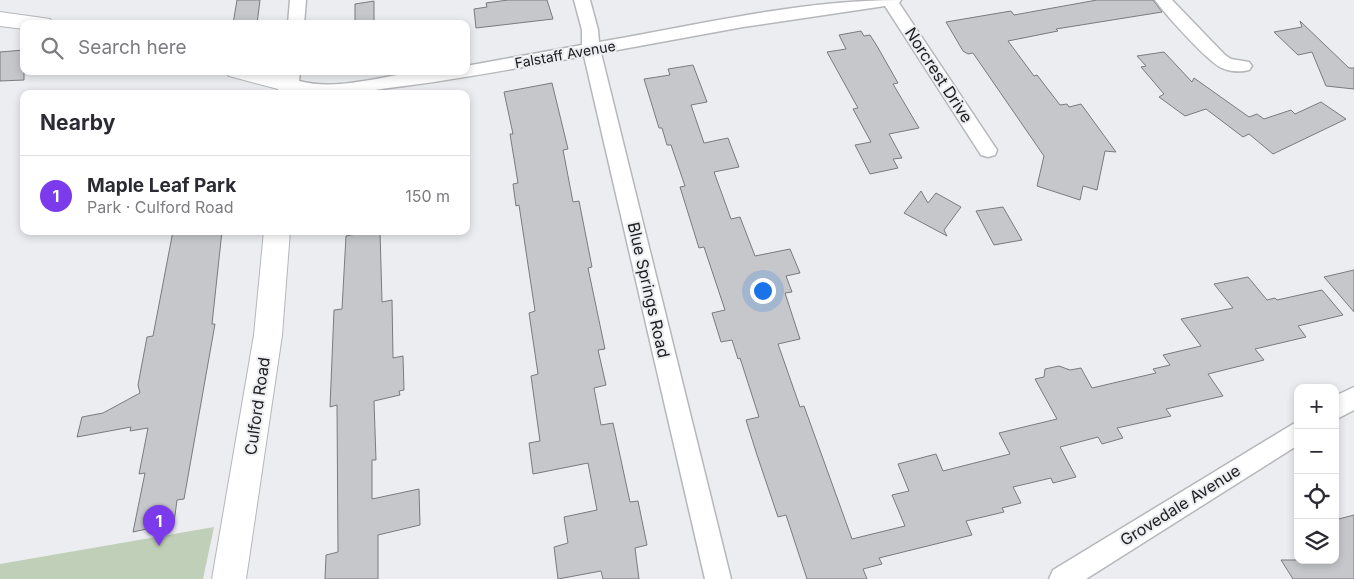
<!DOCTYPE html>
<meta charset="utf-8">
<style>
body{margin:0;font-family:Inter,sans-serif;background:#f7f7f7;color:#2b2b33}
.controls{position:absolute;right:15px;bottom:15px;display:grid;overflow:hidden;border-radius:10px;box-shadow:0 2px 8px #0003}
.controls button{width:45px;height:45px;display:grid;place-items:center;padding:0;border:0;border-bottom:1px solid #e1e1e2;background:#fff;color:#2b2b33;font:25px sans-serif}
.you{position:absolute;left:762px;top:290px;width:18px;height:18px;margin:-12px;border:4px solid #fff;border-radius:50%;background:#1a73e8;box-shadow:0 0 0 8px #1a73e833}
.badge{display:grid;place-items:center;width:32px;height:32px;border-radius:50%;background:#7c3aed;color:#fff;font-size:16px;font-weight:700}
.pin{position:absolute;translate:-50% -41px;filter:drop-shadow(0 1px 2px #0008)}
.pin::after{content:'';position:absolute;top:26px;width:18px;height:15px;background:inherit;clip-path:polygon(0 0,100% 0,50% 100%)}
.list{margin:0;padding:0;list-style:none}
h2{display:flex;justify-content:space-between;align-items:center;height:65px;margin:0;padding:0 20px;font-size:21px}
h2 small{font-size:16px;font-weight:400;color:#7c7c81}
.list li{display:grid;grid-template-columns:32px 1fr auto;gap:15px;align-items:center;box-sizing:border-box;height:80px;padding:0 20px;border-top:1px solid #e1e1e2}
.list b{display:block;font-size:19px;white-space:nowrap}
.list p{margin:0;font-size:16px;white-space:nowrap;color:#7c7c81}
.list em{font-size:16px;font-style:normal;color:#7c7c81}
.icon{flex:none;width:28px;height:28px;fill:none;stroke:currentColor;stroke-width:2;stroke-linecap:round;stroke-linejoin:round}
.map{position:relative;flex:none;width:1354px;height:579px;overflow:hidden}
.search{position:absolute;background:#fff;box-shadow:0 2px 8px #0003;left:20px;top:20px;width:450px;height:55px;display:flex;align-items:center;gap:12px;box-sizing:border-box;padding:0 18px;border-radius:10px;color:#7c7c81;font-size:19px}
.panel{position:absolute;background:#fff;box-shadow:0 2px 8px #0003;left:20px;top:90px;width:450px;height:145px;border-radius:10px}
.map>svg:first-child{display:block}
</style>
<div class="map">
<svg width="1354" height="579" viewBox="0 0 1354 579">
<rect width="100%" height="100%" fill="#ecedf0"/>
<!-- green -->
<path fill="#c0cfb8" d="M214 527 203 579H0V564Z"/>
<!-- building -->
<path fill="#c6c7ca" stroke="#7a7b7d" d="M237 0H260L257 24H233Z
M508 0H547L553 19 476 28 474 9 487 7 486 3Z
M1097 0H1153L1162 12 1056 29 1058 31 1008 41 1034 76 1037 75 1060 105 1067 104 1069 107 1081 104 1116 152 1105 151 1097 190 1083 186 1080 200 1037 186 1044 156 973 53 968 54 963 51 946 22 1011 11 1014 15Z
M374 1V24H355V4Z
M1300 21 1349 68H1354V89L1326 86 1312 52 1298 55 1274 32 1302 27Z
M861 31 864 36 870 35 877 46 898 83 893 84 919 128 889 134 902 158 893 159 898 168 870 174 855 145 871 142 853 109 858 108 827 52 846 49 839 35Z
M24 50V80L0 81V52Z
M1164 52 1192 82 1194 78 1249 117 1257 114 1264 119 1291 110 1295 114 1321 102 1346 119 1273 154 1249 134 1243 137 1206 109 1185 116 1159 97 1164 94 1141 67 1146 66 1137 56Z
M693 65 707 102 691 105 704 143 728 138 739 167 714 172 731 219 740 217 755 256 790 249 800 273 786 276 792 292 785 293 800 339 778 344 800 407 804 406 852 539 905 526 892 495 909 491 898 464 936 454 943 471 1010 454 999 433 1057 419 1035 379 1044 377 1045 369 1059 366 1070 370 1081 368 1092 388 1156 373 1153 369 1170 365 1163 355 1201 346 1181 319 1233 308 1214 284 1248 277 1267 300 1275 298 1277 300 1322 290 1343 315 1298 326 1306 337 1255 349 1264 360 1208 374 1223 396 1166 409 1171 416 1117 428 1123 438 1102 444 1098 437 1060 447 1076 477 1053 483 1051 478 1013 487 1021 503 1002 508 1004 512 966 521 972 535 879 558 882 564 863 569 867 579H807L786 515 778 517 757 455 746 420 759 417 740 358 738 359 732 340 721 342 712 313 725 310 704 247 699 248 680 187 685 186 671 145H667L662 128H659L644 79 670 75 668 69Z
M552 83 568 149 563 150 573 202 579 201 592 267 588 268 605 349 598 350 606 385 594 388 601 425 613 423 630 502 638 501 647 545 635 548 639 579H603L601 571 558 579 554 547 568 543 564 517 597 510 588 463 533 474 529 443 540 441 531 376 538 374 529 313 535 311 519 205 516 206 513 184 518 183 510 134H513L504 92Z
M921 191 928 203 936 193 961 207 944 230 947 236 904 213Z
M1003 207 1022 240 994 245 976 211Z
M173 231H222L212 324H215L184 499 177 500 174 523 133 532 145 473 139 474 148 428 130 431 131 427 77 437 82 417 103 413 140 393 138 385 147 337 153 336Z
M371 231H380L382 302 392 300 393 358 403 356 404 390 399 391 400 395 374 401 376 460H372V499L419 489 420 525 378 535V579H325L326 555 338 552 337 405 330 407 334 310 342 309 346 236Z
M1354 270V312L1324 277Z
M1354 515V579H1293L1281 560H1335V520Z"/>
<g fill="none" stroke-linecap="round" stroke-linejoin="round">
<!-- minor casing -->
<g stroke="#b6b7ba" stroke-width="3">
<path id="minor" d="M290 0H306L304 24H288Z
M574 0H590L598 30 599 42C698 25 800 0 901 0L899 3 997 150 995 155 988 157 981 155 885 6 743 27 601 53 731 579H705L584 56C524 67 465 78 404 86 364 91 323 100 284 88L281 84 282 71H300L299 81C339 92 386 74 427 71 440 70 453 71 466 71V66L582 45V30Z
M1155 0H1172L1225 55 1231 59 1249 62 1252 66 1249 70C1241 72 1230 72 1222 68 1209 63 1164 13 1155 0Z
M1354 387V410L1335 420V396Z
M1298 421V445L1086 579H1049L1053 570Z"/>
</g>
<!-- tertiary casing -->
<g stroke="#b6b7ba" stroke-width="2">
<path id="tertiary" d="M0 12 50 19 53 24H24V29L0 26Z
M226 71H269L298 79 301 84 300 94H278V89L229 76Z
M264 231H290L282 335 246 579H212L254 335Z"/>
</g>
<!-- minor -->
<use href="#minor" fill="#fff" fill-rule="evenodd"/>
<!-- tertiary -->
<use href="#tertiary" fill="#fff" fill-rule="evenodd"/>
</g>
<g text-anchor="middle" dominant-baseline="central" stroke-width="4" stroke-linejoin="round" paint-order="stroke">
<!-- far-street labels -->
<g font-size="14" fill="#202021" stroke="#ecedf0">
<text transform="translate(565 54) rotate(-10)">Falstaff Avenue</text>
</g>
<!-- street labels -->
<g font-size="16" fill="#202021" stroke="#ecedf0">
<text transform="translate(939 75) rotate(57)">Norcrest Drive</text>
<text transform="translate(649 290) rotate(77)">Blue Springs Road</text>
<text transform="translate(257 406) rotate(-82)">Culford Road</text>
<text transform="translate(1180 505) rotate(-32)">Grovedale Avenue</text>
</g>
</g>
</svg>
<div class="controls">
<button>+</button>
<button>−</button>
<button><svg class="icon" aria-label="locate" viewBox="0 0 24 24"><circle cx="12" cy="12" r="6"/><path d="M12 2v4M12 18v4M2 12h4M18 12h4"/></svg></button>
<button><svg class="icon" aria-label="layers" viewBox="0 0 24 24"><path d="M12 4l9 5-9 5-9-5zM3 14l9 5 9-5"/></svg></button>
</div>
<div class="you"></div>
<div class="pin badge" style="left:159px;top:546px">1</div>
<div class="search"><svg class="icon" aria-label="search" viewBox="0 0 24 24"><circle cx="10" cy="10" r="6"/><path d="M15 15l6 6"/></svg>Search here</div>
<section class="panel">
<h2>Nearby<small></small></h2>
<ul class="list">
<li><span class="badge">1</span><div><b>Maple Leaf Park</b><p>Park · Culford Road</p></div><em>150 m</em></li>
</ul>
</section>
</div>
